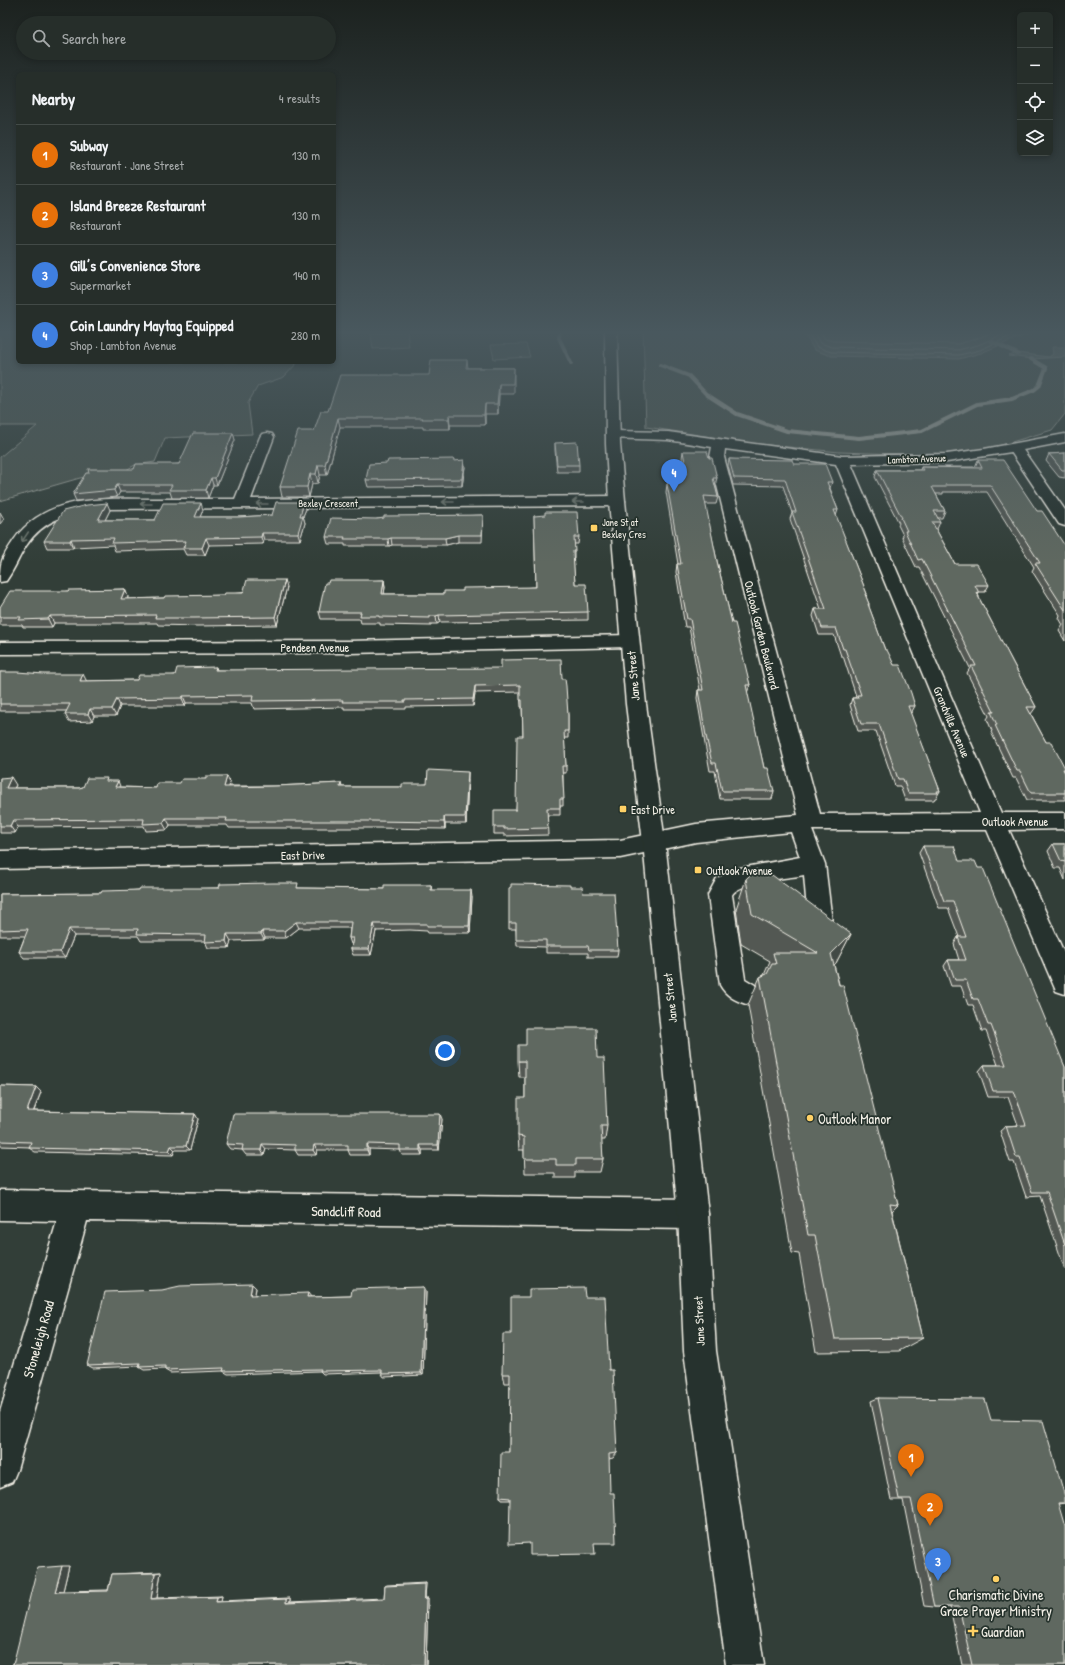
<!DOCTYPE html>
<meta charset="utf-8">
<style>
body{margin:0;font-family:"Patrick Hand",sans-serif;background:#2e3632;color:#f1f3f6}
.controls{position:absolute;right:12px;top:12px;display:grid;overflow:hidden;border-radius:6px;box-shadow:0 2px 6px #0003}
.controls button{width:36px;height:36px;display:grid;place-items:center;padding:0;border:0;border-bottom:1px solid #424a47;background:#262e2a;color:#f1f3f6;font:20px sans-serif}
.you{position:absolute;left:445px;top:1051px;width:14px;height:14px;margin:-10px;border:3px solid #fff;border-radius:50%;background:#1a73e8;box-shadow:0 0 0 6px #1a73e833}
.badge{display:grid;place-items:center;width:26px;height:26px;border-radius:50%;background:#8c9099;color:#fff;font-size:13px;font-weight:700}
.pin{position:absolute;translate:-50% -33px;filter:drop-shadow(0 1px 2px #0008)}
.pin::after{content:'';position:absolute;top:21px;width:14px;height:12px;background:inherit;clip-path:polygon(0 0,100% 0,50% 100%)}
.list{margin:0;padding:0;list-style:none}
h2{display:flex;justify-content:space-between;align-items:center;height:52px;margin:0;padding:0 16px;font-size:17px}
h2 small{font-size:13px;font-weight:400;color:#a4a8a8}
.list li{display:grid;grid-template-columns:26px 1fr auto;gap:12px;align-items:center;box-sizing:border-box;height:60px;padding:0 16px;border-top:1px solid #424a47}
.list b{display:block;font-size:15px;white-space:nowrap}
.list p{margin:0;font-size:13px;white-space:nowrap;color:#a4a8a8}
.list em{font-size:13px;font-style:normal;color:#a4a8a8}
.icon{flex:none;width:22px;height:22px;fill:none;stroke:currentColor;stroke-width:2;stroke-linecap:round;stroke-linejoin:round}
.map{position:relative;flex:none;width:1065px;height:1665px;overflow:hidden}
.search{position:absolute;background:#262e2a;box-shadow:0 2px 6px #0003;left:16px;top:16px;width:320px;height:44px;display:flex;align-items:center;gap:10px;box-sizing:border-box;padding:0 14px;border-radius:22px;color:#a4a8a8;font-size:15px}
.panel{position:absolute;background:#262e2a;box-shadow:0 2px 6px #0003;left:16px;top:72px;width:320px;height:292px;border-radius:6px}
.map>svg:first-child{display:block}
</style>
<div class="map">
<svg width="1065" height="1665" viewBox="0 0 1065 1665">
<rect width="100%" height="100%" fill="#323e38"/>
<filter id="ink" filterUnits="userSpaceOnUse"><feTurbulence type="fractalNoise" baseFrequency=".025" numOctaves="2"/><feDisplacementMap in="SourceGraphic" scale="8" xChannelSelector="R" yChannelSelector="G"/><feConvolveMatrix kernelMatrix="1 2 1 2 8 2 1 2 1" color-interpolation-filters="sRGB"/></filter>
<g filter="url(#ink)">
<!-- green -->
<path fill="#4c564f" stroke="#a0a49c" d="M0 330H18V362H298L284 377 258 386 248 403 252 434 165 438 155 462 135 465 124 471 80 478 0 501V457L37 426H0Z
M643 330H1065V414L1052 430 988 449 929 455 839 452 758 444 646 427Z
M407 331 409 347 373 349 371 334Z
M526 344 530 357 494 359 491 345Z"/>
<!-- water -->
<path fill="#727972" stroke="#a6a9a1" d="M802 330H1041L1015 339 981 353 959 359 831 356 814 350Z
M1052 347H1065V357L1031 359 1009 356 1017 353 1049 357 1053 354Z"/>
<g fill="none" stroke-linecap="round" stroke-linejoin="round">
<!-- shore -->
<path stroke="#c0c1b9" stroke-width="1" d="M806 330 817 347 831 352 959 355 980 350 1013 335 1030 330
M812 330 820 343 832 347 958 350 978 345 1013 330
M819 330 825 339 833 341 958 344 976 339 998 330"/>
<!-- stream -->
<path stroke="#a6a9a1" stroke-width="4" d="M560 330 559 338 571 363
M991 341 1018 354
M660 365 689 376 706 394 737 414 787 431 859 438 922 431 977 404 1012 399 1034 390 1039 386 1046 368 1031 359"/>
<!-- minor casing -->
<g stroke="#f4f1e8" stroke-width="3">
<path id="minor" d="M613 431 668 432 842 456 947 454 984 449 1065 434V442L1023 450 1065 510V526L1059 524 1011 452 947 462 851 464 1001 813H1065V829L1009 830 1065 955V994L1056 991 987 830H812L825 864 832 922 828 929 820 932 812 929 808 922 804 875C789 878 738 882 732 895L745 979 755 985 759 993 755 1001 746 1004C735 1000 726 996 720 985L708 895 717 878 740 868 800 857 791 832 696 842 620 858 0 869V851L620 840 696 824 798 815 710 457 712 447 668 440 608 438 606 435 608 432ZM725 449 836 464 980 813 820 814 724 457Z
M267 433 272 434 274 437 251 499 617 496 622 498 625 501 622 504 617 506 101 509C71 513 44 518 26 546 19 557 14 570 6 581L0 582C0 560 2 558 14 540 46 494 103 499 153 499 181 499 208 499 235 499L260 437 262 434Z
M630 635 636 637 639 641 636 645 630 647 348 653 0 654V642L348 641Z
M0 1190 693 1199 704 1203 708 1214 704 1225 693 1229 87 1221 17 1470 12 1482 0 1487V1412L57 1221 0 1220Z"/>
</g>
<!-- major casing -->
<g stroke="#f4f1e8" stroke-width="3">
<path id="major" d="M605 330H617L620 444 625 501 646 704 665 842 708 1214 716 1351 764 1665H726L684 1351 678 1214 643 842 626 704 609 501 606 444Z"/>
</g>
<!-- minor -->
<use href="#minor" fill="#26332d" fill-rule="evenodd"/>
<!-- major -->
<use href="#major" fill="#26332d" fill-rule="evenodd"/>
</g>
<!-- wall -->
<path fill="#525953" stroke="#f4f1e8" d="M467 360 468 368H514V394H499L498 414H485V425H450V429H423V427H340L327 475H320L318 483 312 484 309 497H282L280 487 314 431 328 411 429 375Z
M233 433 235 440 217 485H213L208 498H172L170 492H120L117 497 76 501 73 494 134 469 179 464Z
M555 443 579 465V472H557L555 450Z
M683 451 709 458 717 478 715 485 718 497 716 504H705L717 561 732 623 750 685 747 693 764 768 774 791 772 799H720L715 771H710L705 744 697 698 698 690H700L689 627H685L676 572 677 564H678L666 492 667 484 685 474 682 458Z
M1065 453V478L1059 477 1046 461 1049 454Z
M729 459 794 464 832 482 830 488 838 510 836 516 867 594 866 597 869 604V607L885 650 894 665 915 706 911 713H910L940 791 936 798H935L934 800H905L900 786H895L876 731H858L850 705 852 698H855L856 696 843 656H841L834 635H819L813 616 815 609H821L790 519 792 513 783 486 733 485 728 466Z
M978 460 1037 511 1065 546V641L1059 631 1063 625 1059 618 1060 615 1032 571 1034 567 987 492H943V494H936L945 511 942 518H938L940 522 937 529H936L955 564 989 585 985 592H979L978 594 979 596V598L1036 707 1031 714 1046 742 1065 768 1064 771 1065 773V800H1027L1016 778H1013L991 732 992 731 987 719 989 716 967 673 970 668 919 567H916L902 538 903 535 898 525 899 523 875 477 877 470H920L921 467H975Z
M454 461 465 467 462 486 368 487 366 480 387 463Z
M306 509 303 516 305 523 300 540H264L263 544 209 545 205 555H186L183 549 115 551 113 545 74 547 73 548H47L44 541 110 510 105 520H155L203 510 200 517H239L272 515Z
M483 515V522L482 542H458L446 545H392L389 546H345V544H328L326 537 377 519Z
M534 516 579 537 578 544H574V558H573L575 584 588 612V620L440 622 437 624H431V626L380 625V623H361L360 619H321L319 612 328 583 384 580 385 587 384 594H444L463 591 536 587Z
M287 587 277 625 197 626 158 625 157 623H54L52 627H23L22 625H0V607L68 591 125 589 128 597 127 599 164 598 224 595Z
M216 667 217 670 562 679 568 715V738H564L566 766V773H563V806H560V815H547L548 835 504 836V834H494V827L516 810 523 736 522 707H521L520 692 475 693 473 706 406 707V709H344V707L254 709 252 703H186L185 706H120L116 716H94L92 721 69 722 65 714 67 711H0V672L87 681 137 680 175 675Z
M227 776 230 783 229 786H275L341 783 342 787H402L468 779 466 824H445V829L374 828H229L227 825H170L167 830 146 831 144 826 18 827 15 833H0V778L16 785 14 788H79L109 781 120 787 156 788 206 779Z
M1053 844H1065V880L1060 868H1055L1048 851Z
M923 846 959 861 1065 1067V1270L1040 1196 1026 1197 1014 1162H1010L1000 1131 1006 1126 1018 1125 1008 1097H988L979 1071 984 1065H998L986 1031H982L973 1005H968L961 986H951L944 966 948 960H959L954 944 958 937H959L948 908H939L919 853Z
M746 879 851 934 836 963 834 965 898 1205 892 1211 923 1338 899 1351 816 1352 799 1254 792 1253 748 1005 760 977 764 975 770 961 741 944 736 909Z
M431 885 432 890 472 897 470 933H428L427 931 410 930 376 931 371 955H353L351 949 352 944H351L349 938 350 928H299L286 938H265L264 940 231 941 229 948H208L205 941H141L138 936H74L65 958H24L19 952 25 936H0V894L101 893 139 890 219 888H299L384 889Z
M570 887 583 893 618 950 617 957H588V953H546V947L517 946 516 929H509V923Z
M597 1058 607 1126 605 1140H601L603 1159 600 1172H575V1178H555V1173H525L524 1150H519L518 1136 525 1098V1077H519L518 1061Z
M0 1086 36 1087 41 1092 34 1111 195 1114 198 1119 190 1150H175L173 1155 35 1152 29 1148 30 1147 0 1146Z
M442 1119 439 1150H422V1155H402L400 1150 369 1149V1155H350L348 1150H317L316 1155H298L295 1150 266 1149 264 1155H246L242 1150 230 1149 226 1144Z
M424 1287 426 1291 423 1375 384 1377 382 1374V1372L323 1374 320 1371 228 1374 223 1371 170 1373 165 1370V1369L144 1370 139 1367V1366L93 1368 87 1365 256 1288 255 1295 311 1297 351 1296Z
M529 1297H585L609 1370 617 1453 613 1458 609 1459 530 1544 510 1500H502L500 1497 509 1452 510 1383H504L502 1374 511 1334Z
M878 1398 991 1420 1065 1503 1058 1504 1065 1665H962L950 1607H934L924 1606 903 1500H891L871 1401Z
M69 1566 63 1591 108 1590 112 1574 161 1572 157 1598 222 1596 221 1601 290 1598V1602L384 1598 385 1586 387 1585 426 1583 425 1598H428L426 1665H12Z"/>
<!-- shaded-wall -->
<path fill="#424944" stroke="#f4f1e8" d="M499 384V394L498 414 497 404Z
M485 404V425L484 415Z
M449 415 450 425V429L449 419Z
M338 418 340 427 327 475 325 465Z
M233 433 235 440 217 485 215 478Z
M464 460 465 467 462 486V479Z
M318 465 320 475 318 483 316 474Z
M310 474 312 484 309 497 307 487Z
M211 478 213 485 208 498 206 490Z
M117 485 120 492 117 497 114 490Z
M304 502 306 509 303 516 305 523 300 540 298 533 300 516Z
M107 503 110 510 101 528 98 520Z
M201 503 203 510 197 524 195 517Z
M0 512 4 519 0 524Z
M262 533 264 540 263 544 261 537Z
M458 535V542L446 545 445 538Z
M206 538 209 545 205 555 202 548Z
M391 538 392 545 389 546 388 539Z
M71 539 74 547 73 548 70 541Z
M285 580 287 587 277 625 275 617Z
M384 580 385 587 383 601 382 594Z
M125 589 128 597 124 606 121 599Z
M439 615 440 622 437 624 436 616Z
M50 616 54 623 52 627 48 619Z
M83 674 87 682 80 681Z
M475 686V693L473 706V699Z
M183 696 186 703 185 706 182 698Z
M117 699 120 706 116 716 112 709Z
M90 709 94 716 92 721 88 714Z
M468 772V779L466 824 465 817Z
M227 776 230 783 227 794 224 787Z
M11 777 16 785 10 795 6 788Z
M118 781 121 789 115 787Z
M444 817 445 824V829L444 822Z
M166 818 170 825 167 830 163 823Z
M13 820 18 827 15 833 10 826Z
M471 890 472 897 470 933 469 926Z
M296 922 299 928 286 938 284 931Z
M374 924 376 931 371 955 369 949Z
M69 929 74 936 65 958 60 952Z
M262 931 265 938 264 940 261 934Z
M227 934 231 941 229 948 226 941Z
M851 934 836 963 817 983 831 954Z
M36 1087 41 1092 32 1115 27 1111Z
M195 1114 198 1119 190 1150 186 1146Z
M440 1114 442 1119 439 1150 438 1145Z
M262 1144 266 1149 264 1155 261 1150Z
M367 1144 369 1149V1155L367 1150Z
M314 1145 317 1150 316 1155 313 1150Z
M420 1145 422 1150V1155L420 1150Z
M171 1146 175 1150 173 1155 169 1151Z
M252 1284 256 1288 254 1299 250 1295Z
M424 1287 426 1291 423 1375 421 1373Z
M308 1293 311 1297H307Z
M62 1566H69L63 1591 55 1592Z
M161 1572 157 1598 151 1599 155 1573Z
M426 1583 425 1598 424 1599V1584Z
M222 1596 221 1601 216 1602 217 1597Z
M290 1598V1602L286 1603V1599Z
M428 1598 426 1665H424L426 1599Z"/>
<!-- building -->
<path fill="#5f6861" stroke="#f4f1e8" d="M431 360H467L466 368H514L513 384H499L497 404H485L484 415H449V419H422L423 418H338L325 465H318L316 474H310L307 487H280L298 431H314L321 411H328L340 375H429Z
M193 433H233L215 478H211L206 490H169L172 485H117L114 490 73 494 86 473H89L88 469H134L136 464H179Z
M577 442 579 465H557L555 443Z
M683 451H707L709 458H712L717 478H713L718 497 704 496 717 561 732 623H735L750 685H746L764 768H768L774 791H722L716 763H712L706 736 698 690H703L690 619H687L677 564H681L667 484 687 473Z
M1065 453V470H1062L1049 454Z
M454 459V461L464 460 462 479 366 480 369 464 387 463 388 460Z
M729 459 792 460 794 464H825L832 482H827L838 510H834L867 594H865L869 604H868L885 650H887L890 656 894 665H900L911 693 915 706H908L940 791H937L938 793H908L903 779H898L879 724H861L852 698H858L857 695H861L845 649H843L836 628H822L815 609H826L792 512H796L785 479 734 478Z
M978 460H1003L1037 511H1042L1065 546V610L1035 563H1040L990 485H945L946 487H932L945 511H934L940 522H932L955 564H977L989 585H975L979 593 977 592 979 596H978L1036 707H1027L1046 742H1051L1065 768V769H1063L1065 773V793H1031L1020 771H1017L995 725H997L991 712H994L971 666H976L922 559 918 560 905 531H907L901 518H902L877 470H923L921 467 982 468Z
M276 502H304L300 516H303L298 533H262L261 537 206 538 202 548H183L186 541 112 543 114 538 71 539 70 541H44L63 511 87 505 107 503 98 520H155L163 503H201L195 517H239L272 515Z
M545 512H577L579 537H574L575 551H573L575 584H586L588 612 439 615 436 616H430V618L379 617V616H360L361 612H319L325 583H328L329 580H384L382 594H444V591H463V588L536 587 534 516 545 515Z
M483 515 482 535H458L445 538H391L388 539H344L345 537H326L331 518 377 519 384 518V516Z
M247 580H285L275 617 194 618H155L156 615 50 616 48 619 19 620 21 617H0V607L10 591H68L69 590 125 589 121 599 164 598 165 596 224 595 225 593H243Z
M561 659 562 679H565L566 686 568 715V731H564L566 766H562L564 799H560V808H547L548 828 504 829V827H494V810H516L517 736H523L522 700H520V685L475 686 473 699 405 700V702H342L343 700 252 701 253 695 183 696 182 698 117 699 112 709H90L88 714H65L70 704H0V672H17L44 674H83L80 681 137 680 139 675H175L177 668 216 667 215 670 501 668V660Z
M428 770 468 772 465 817H444V822L372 821H226L227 818H166L163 823 143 824 144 819 13 820 10 826H0V778L11 777 6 788H79L83 787 87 778H107L106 781H118L115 787 156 788 157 783H180L182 779H206V776H227L224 787 275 786 341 783 340 787H402V784H427Z
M1053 844H1065V862L1061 861Z
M923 846H954L959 861H975L978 868H983L1065 1067V1245L1047 1192H1032L1020 1157H1016L1006 1126 1026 1125 1014 1091H993L984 1065H1006L991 1025H988L978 999H973L966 980H955L948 960H966L958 937H966L953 901H944Z
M756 869 766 876 772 875 851 934 831 954 839 985H843L898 1205 890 1204 923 1338 835 1339 815 1235H808L760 977 767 974 772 964H776L773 953H818L752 914 746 879Z
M273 883H298L297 888 384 889V885H431V890H471L469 926H427V924H374L369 949H351L353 938H349L351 922H296L284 931H262L261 934H227L226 941 205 942 206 935 137 934 138 929H69L60 952H19L28 929 0 930V894L101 893 102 891 139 890 140 888H219L220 884Z
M511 884 570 885V887H582L583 893H614L618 950H589L588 946H546V940H516V923H509V888L511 887Z
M526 1028H596L597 1058H604L607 1126H601L603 1159H576V1165H556V1159H524V1137L518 1136V1098H525V1061H518V1045H526Z
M0 1086 36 1087 27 1111 195 1114 186 1146H171L169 1151 29 1148 31 1142 0 1141Z
M233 1114H440L438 1145H420V1150H400V1145L367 1144V1150H348V1145H314L313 1150H295V1145L262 1144 261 1150H242L243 1145 226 1144Z
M252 1284 250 1295 308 1293 307 1297 351 1296 352 1289 424 1287 421 1373 382 1374V1370L320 1371 321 1369 223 1371 224 1368 165 1370V1366L139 1367 140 1363 87 1365 105 1292 162 1290 180 1286Z
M584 1288 585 1297H605L609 1370H613L617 1453 609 1454 610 1493H614L616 1543H594L595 1554 530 1555V1543L509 1544 510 1498 500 1497 501 1452H509L510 1374H502L503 1334H511V1297H529V1289Z
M878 1398 985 1399 991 1420 1043 1421 1065 1497V1503H1058L1065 1527V1665H972L959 1607H934L911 1499H899Z
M62 1566 55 1592 108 1591 112 1574 155 1573 151 1599 217 1597 216 1602 286 1599V1603L384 1599 385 1586 424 1584V1599H426L424 1665H13L37 1568Z"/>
<!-- one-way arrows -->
<defs><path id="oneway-shaft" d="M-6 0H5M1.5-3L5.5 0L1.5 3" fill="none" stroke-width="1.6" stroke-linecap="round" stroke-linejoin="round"/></defs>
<g stroke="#6e766e">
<use href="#oneway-shaft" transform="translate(448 502) rotate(180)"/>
<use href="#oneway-shaft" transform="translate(578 502) rotate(180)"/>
<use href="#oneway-shaft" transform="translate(146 504) rotate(180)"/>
<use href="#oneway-shaft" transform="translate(262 504) rotate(180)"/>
<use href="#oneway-shaft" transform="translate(25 537) rotate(124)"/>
</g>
</g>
<!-- sky -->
<linearGradient id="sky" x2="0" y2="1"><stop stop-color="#1c221f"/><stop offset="0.59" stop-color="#49585e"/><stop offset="1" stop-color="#49585e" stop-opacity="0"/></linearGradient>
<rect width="1065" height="563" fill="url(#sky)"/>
<!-- markers -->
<g fill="#ffd166" stroke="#26332d" stroke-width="1.5">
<rect x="590" y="524" width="8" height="8" rx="2"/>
<rect x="619" y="805" width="8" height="8" rx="2"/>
<rect x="694" y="866" width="8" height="8" rx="2"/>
<circle cx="810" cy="1118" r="4"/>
<circle cx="996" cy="1579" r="4"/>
<path d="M971 1625h4v4h4v4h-4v4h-4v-4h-4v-4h4z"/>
</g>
<g text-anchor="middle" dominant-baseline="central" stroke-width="3.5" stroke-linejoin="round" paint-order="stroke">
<!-- far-street labels -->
<g font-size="10" fill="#f4f1e8" stroke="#26332d">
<text transform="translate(917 459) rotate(-2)">Lambton Avenue</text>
<text x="328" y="503">Bexley Crescent</text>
</g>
<!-- far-poi labels -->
<g font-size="10" fill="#f4f1e8" stroke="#26332d" text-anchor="start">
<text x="602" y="522">Jane St at<tspan x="602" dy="12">Bexley Cres</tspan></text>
</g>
<!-- street labels -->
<g font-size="12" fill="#f4f1e8" stroke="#26332d">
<text transform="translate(762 635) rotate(76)">Outlook Garden Boulevard</text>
<text x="315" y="647">Pendeen Avenue</text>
<text transform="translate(633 676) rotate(-95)">Jane Street</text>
<text transform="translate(952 722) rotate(67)">Grandville Avenue</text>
<text x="1015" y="821">Outlook Avenue</text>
<text transform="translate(303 855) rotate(-1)">East Drive</text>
<text transform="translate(670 998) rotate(-96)">Jane Street</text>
<text transform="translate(699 1321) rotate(-93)">Jane Street</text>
</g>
<!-- poi labels -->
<g font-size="12" fill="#f4f1e8" stroke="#26332d" text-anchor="start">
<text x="631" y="809">East Drive</text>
<text x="706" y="870">Outlook Avenue</text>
</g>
<!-- near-poi labels -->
<g font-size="14" fill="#f4f1e8" stroke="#26332d" text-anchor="start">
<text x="818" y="1118">Outlook Manor</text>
<text x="996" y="1594" text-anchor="middle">Charismatic Divine<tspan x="996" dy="16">Grace Prayer Ministry</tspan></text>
<text x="981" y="1631">Guardian</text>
</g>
<!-- near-street labels -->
<g font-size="14" fill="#f4f1e8" stroke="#26332d">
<text transform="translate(346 1211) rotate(1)">Sandcliff Road</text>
<text transform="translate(38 1339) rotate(-74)">Stoneleigh Road</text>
</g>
</g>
</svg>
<div class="controls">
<button>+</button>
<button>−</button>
<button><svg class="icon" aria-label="locate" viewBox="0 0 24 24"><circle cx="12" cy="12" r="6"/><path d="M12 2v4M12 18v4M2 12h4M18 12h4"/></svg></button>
<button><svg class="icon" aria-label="layers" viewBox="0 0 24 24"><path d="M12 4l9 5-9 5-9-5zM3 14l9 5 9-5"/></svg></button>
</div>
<div class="you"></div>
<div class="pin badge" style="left:911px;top:1477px;background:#e8710a">1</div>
<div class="pin badge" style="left:930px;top:1526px;background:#e8710a">2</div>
<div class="pin badge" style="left:938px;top:1581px;background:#3f7fe0">3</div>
<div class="pin badge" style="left:674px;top:492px;background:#3f7fe0">4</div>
<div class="search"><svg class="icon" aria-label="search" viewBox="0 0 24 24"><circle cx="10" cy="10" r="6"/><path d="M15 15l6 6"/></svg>Search here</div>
<section class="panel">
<h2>Nearby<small>4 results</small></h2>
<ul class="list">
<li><span class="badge" style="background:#e8710a">1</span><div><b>Subway</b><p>Restaurant · Jane Street</p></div><em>130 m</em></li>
<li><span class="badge" style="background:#e8710a">2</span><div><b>Island Breeze Restaurant</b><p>Restaurant</p></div><em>130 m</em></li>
<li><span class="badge" style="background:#3f7fe0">3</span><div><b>Gill’s Convenience Store</b><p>Supermarket</p></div><em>140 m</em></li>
<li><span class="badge" style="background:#3f7fe0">4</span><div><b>Coin Laundry Maytag Equipped</b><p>Shop · Lambton Avenue</p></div><em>280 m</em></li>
</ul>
</section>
</div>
